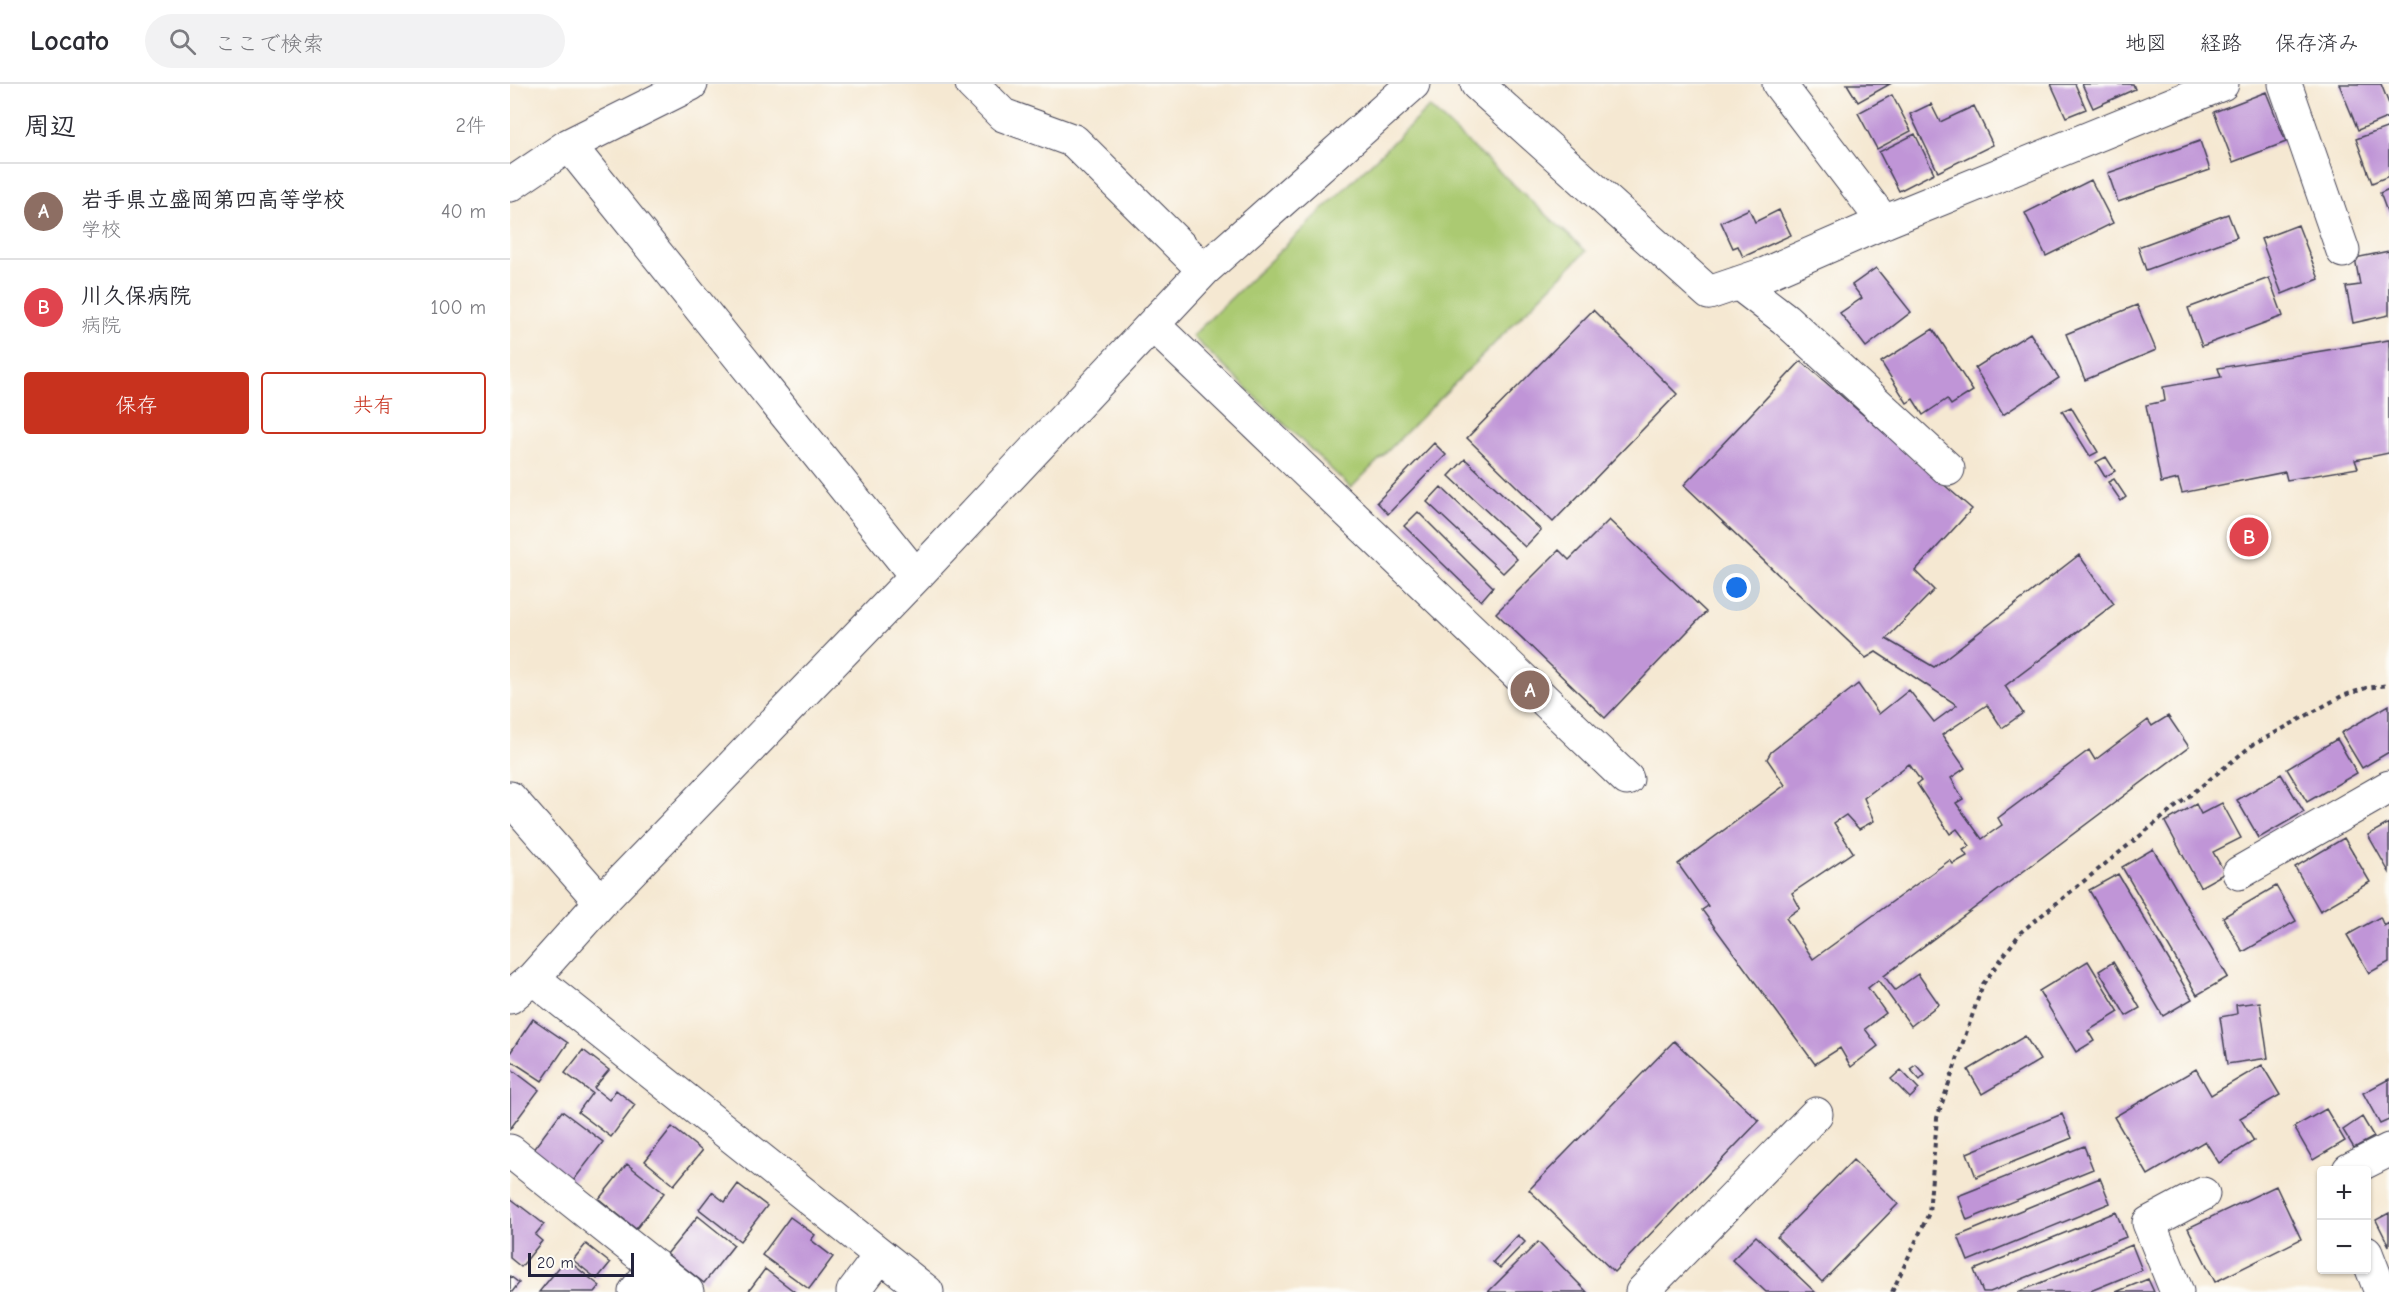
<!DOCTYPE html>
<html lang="ja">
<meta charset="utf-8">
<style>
body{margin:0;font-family:"Comic Neue","Klee One",sans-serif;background:#f2f2f3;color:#2b2b33}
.controls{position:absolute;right:18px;bottom:18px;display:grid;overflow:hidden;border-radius:6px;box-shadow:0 2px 4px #0004}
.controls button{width:54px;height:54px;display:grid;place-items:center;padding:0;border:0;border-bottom:2px solid #e1e1e2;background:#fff;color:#2b2b33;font:30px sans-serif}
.scale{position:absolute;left:18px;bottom:15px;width:106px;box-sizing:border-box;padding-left:6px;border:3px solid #22223b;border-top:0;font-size:16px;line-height:21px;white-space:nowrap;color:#22223b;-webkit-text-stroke:4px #fdfcf7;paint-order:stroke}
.you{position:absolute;left:1227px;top:504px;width:21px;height:21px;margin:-15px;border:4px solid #fff;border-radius:50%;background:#1a73e8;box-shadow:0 0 0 9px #1a73e833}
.badge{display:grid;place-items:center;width:39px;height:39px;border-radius:50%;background:#c8321e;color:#fff;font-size:20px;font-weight:700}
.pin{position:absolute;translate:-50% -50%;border:3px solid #fff;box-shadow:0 2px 6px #0006}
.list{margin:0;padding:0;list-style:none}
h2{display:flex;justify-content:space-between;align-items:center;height:78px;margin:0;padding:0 24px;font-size:26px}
h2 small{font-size:20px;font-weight:400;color:#7c7c81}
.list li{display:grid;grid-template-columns:39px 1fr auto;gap:18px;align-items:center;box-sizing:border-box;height:96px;padding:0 24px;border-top:2px solid #e1e1e2}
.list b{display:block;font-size:22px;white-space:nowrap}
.list p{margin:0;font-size:20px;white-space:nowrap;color:#7c7c81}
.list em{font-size:20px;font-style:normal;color:#7c7c81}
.actions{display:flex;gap:12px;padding:18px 24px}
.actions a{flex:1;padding:14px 0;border:2px solid #c8321e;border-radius:6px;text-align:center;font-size:21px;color:#c8321e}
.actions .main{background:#c8321e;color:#fff}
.icon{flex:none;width:33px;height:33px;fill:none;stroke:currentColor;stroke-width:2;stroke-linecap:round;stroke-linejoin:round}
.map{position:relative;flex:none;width:1879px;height:1208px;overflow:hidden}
header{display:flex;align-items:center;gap:36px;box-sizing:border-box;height:84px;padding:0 30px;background:#fff;border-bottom:2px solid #e1e1e2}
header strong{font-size:28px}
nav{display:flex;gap:33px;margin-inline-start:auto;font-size:21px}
.search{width:420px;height:54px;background:#f2f2f3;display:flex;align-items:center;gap:15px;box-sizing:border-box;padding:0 21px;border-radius:33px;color:#7c7c81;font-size:22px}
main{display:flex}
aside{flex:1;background:#fff}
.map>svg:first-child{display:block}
</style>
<header>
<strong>Locato</strong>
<div class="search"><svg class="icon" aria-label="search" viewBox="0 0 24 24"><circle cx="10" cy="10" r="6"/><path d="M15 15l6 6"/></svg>ここで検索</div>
<nav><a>地図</a><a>経路</a><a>保存済み</a></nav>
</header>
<main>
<aside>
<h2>周辺<small>2件</small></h2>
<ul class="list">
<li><span class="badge" style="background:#8d6e63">A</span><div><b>岩手県立盛岡第四高等学校</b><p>学校</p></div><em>40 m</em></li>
<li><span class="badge" style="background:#e0444e">B</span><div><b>川久保病院</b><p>病院</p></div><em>100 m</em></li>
</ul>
<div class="actions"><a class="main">保存</a><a>共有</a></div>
</aside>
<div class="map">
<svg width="1879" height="1208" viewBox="0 0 1879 1208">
<rect width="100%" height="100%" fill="#fdfcf7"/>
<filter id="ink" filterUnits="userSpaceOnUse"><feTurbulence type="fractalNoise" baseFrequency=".0167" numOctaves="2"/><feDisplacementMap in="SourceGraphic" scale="12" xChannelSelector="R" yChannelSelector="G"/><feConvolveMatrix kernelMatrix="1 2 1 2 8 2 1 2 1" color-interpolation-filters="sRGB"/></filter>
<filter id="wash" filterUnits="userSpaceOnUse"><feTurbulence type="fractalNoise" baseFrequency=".008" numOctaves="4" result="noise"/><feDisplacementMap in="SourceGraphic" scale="24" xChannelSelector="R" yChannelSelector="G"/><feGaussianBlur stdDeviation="1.35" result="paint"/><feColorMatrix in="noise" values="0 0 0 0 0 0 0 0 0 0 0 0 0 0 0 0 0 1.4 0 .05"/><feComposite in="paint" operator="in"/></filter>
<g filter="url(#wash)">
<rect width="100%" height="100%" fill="#f5e8d2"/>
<!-- green -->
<path fill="#abca72" stroke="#667656" stroke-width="1.5" d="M919 23 1076 167 841 404 682 252Z"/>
<g id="blocks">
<!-- building -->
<path fill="#c095d7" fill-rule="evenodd" d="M1337 0H1380L1348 18Z
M1541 0H1565L1576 25 1556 33Z
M1572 0H1623L1625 5 1583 24Z
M1829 0H1871L1879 20V33L1848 46Z
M1756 8 1776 58 1723 78 1704 28Z
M1382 11 1401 47 1367 65 1348 29Z
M1421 20 1430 38 1464 22 1483 61 1428 88 1400 30Z
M1879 43V92L1862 99 1846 55Z
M1405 50 1424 89 1389 107 1369 68Z
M1690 57 1700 86 1608 118 1598 89Z
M1581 96 1603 139 1536 172 1515 129Z
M1879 105V133L1870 109Z
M1239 125 1245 138 1269 126 1281 151 1233 173 1228 162 1223 164 1211 138Z
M1718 130 1727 153 1636 186 1628 163Z
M1788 141 1809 195 1772 210 1751 155Z
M1879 167V231L1843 239 1836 203 1850 201 1845 174Z
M1366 184 1401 228 1356 263 1330 229 1352 214 1342 201Z
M1759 194 1773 232 1692 262 1678 224Z
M1627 221 1646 266 1575 296 1556 250Z
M1083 226 1167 310 1043 438 957 354Z
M1423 245 1463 307 1441 321 1437 315 1413 331 1403 315 1397 319 1371 278Z
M1520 249 1549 294 1493 331 1465 284Z
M1879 256V369L1845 376 1848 384 1777 396 1775 388 1672 409 1668 395 1651 399 1636 321 1655 317 1653 303 1711 293 1708 284Z
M1291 277 1462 425 1405 487 1424 506 1376 555 1424 583 1569 471 1604 520 1495 602 1513 629 1492 644 1477 621 1432 651 1455 684 1441 694 1453 715 1446 719 1472 755 1492 741 1488 734 1579 666 1585 676 1638 636 1642 642 1658 632 1679 663 1374 892 1385 906 1408 890 1429 920 1401 942 1368 896 1358 904 1376 929 1355 945 1368 962 1341 983 1330 964 1305 980 1192 826 1198 822 1168 780 1275 701 1257 675 1261 668 1348 600 1369 630 1399 606 1424 638 1447 621 1366 568 1356 574 1174 401ZM1399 680 1411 697 1407 700 1440 750 1447 745 1460 762 1453 766 1457 772 1443 780 1440 776 1303 875 1276 834 1290 824 1282 809 1343 768 1324 739 1336 731 1349 745 1364 737 1354 714Z
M1561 323 1588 368 1580 372 1552 327Z
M924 359 936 371 878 430 867 418Z
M1596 373 1605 387 1595 393 1586 378Z
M955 375 1031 446 1015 463 939 392Z
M1604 395 1616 413 1611 417 1598 398Z
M931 403 1007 475 993 489 917 418Z
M908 428 983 503 971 517 894 442Z
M1099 436 1196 528 1095 634 986 529 1049 466 1059 476Z
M1879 621V668L1852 684 1831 649Z
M1827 655 1847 689 1797 718 1777 685Z
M1771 690 1794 728 1749 754 1727 716Z
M1712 719 1731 754 1703 768 1715 789 1690 803 1655 738 1686 720 1691 730Z
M1879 739V788L1858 751Z
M1834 754 1860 798 1810 827 1785 783Z
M1643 765 1718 893 1687 911 1612 783Z
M1608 790 1682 915 1653 932 1579 806Z
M1766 802 1786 837 1733 868 1713 833Z
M1870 833 1874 842 1879 839V878L1859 889 1837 851Z
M1578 877 1609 928 1578 947 1584 957 1566 968 1529 907Z
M1603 878 1630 924 1616 932 1589 887Z
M1750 918 1758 974 1717 980 1710 933 1727 930 1726 921Z
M23 935 58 959 32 997 0 976V969Z
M1515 952 1530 976 1472 1010 1458 986Z
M1164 957 1249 1037 1104 1188 1019 1106Z
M73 966 99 986 84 1004 99 1016 106 1006 125 1021 101 1053 68 1028 82 1009 55 989Z
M1406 981 1415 991 1410 996 1400 985Z
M1752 981 1770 1011 1730 1034 1744 1057 1709 1079 1695 1057 1638 1091 1604 1033 1686 985 1701 1011Z
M0 984 29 1006 0 1045Z
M1391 986 1409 1005 1400 1014 1381 995Z
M1879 995V1036L1870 1040 1853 1009Z
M1816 1025 1835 1057 1803 1076 1784 1043Z
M52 1027 93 1058 63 1097 22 1067Z
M1552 1030 1562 1054 1466 1093 1457 1069Z
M1852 1033 1864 1053 1844 1064 1833 1046Z
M162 1043 192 1067 164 1101 135 1077Z
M1574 1062 1583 1085 1457 1136 1448 1112Z
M1343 1076 1388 1120 1312 1198 1267 1153Z
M117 1080 154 1109 126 1145 89 1115Z
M1590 1094 1600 1119 1458 1177 1448 1152Z
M228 1100 257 1122 230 1157 189 1125 202 1108 215 1118Z
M1766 1102 1791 1155 1705 1198 1678 1144Z
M0 1114 34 1140 25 1151 32 1157 11 1183 0 1174Z
M1606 1128 1616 1153 1480 1208H1473L1464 1186Z
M1879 1129V1162L1866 1136Z
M188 1132 224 1161 194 1199 157 1170Z
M280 1133 305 1151 301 1156 323 1173 299 1205 252 1171Z
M1008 1151 1015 1158 990 1184 983 1178Z
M1246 1152 1305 1208H1256L1222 1176Z
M1028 1158 1077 1208H978Z
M76 1160 100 1179 87 1195 63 1176Z
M1622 1161 1632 1186 1578 1208H1508Z
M56 1175 90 1202 85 1208H29Z
M255 1185 285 1208H238Z
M0 1192 9 1199 2 1208H0Z
M1638 1195 1644 1208H1606Z"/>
</g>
</g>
<g filter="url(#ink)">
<use href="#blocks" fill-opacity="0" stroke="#424052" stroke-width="1.5"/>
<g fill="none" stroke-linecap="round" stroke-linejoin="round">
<!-- minor casing -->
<g stroke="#424052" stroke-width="35">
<path id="minor" d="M462 0 493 31 564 57 694 186
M967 0 1199 209 1255 190 1374 138 1712 0
M1269 0 1374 138
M1775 0 1833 167
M59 61 406 492
M0 101 59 61 181 0
M1228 199 1275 235 1438 385
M643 241 1117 695
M0 714 91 818
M1729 789 1879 703
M23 894 417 1208
M0 913 23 894 91 818 406 492 694 186 903 0
M0 1067 177 1208
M1839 1086 1879 1066
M1856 1169 1871 1208
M125 1208 145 1182
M343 1208 370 1172
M1132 1208 1306 1030
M1667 1208 1639 1139 1693 1110"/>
</g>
<!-- path -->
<path stroke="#424052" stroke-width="4" stroke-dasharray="4.5 4.5" stroke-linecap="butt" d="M1382 1208 1419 1129 1427 1034 1473 900 1511 848 1741 662 1832 612 1856 604 1879 601"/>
<!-- minor -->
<use href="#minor" stroke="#fff" stroke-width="33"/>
</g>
</g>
</svg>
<div class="controls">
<button>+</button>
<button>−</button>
</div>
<div class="scale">20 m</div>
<div class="you"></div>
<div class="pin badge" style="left:1020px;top:606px;background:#8d6e63">A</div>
<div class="pin badge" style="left:1739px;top:453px;background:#e0444e">B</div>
</div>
</main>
